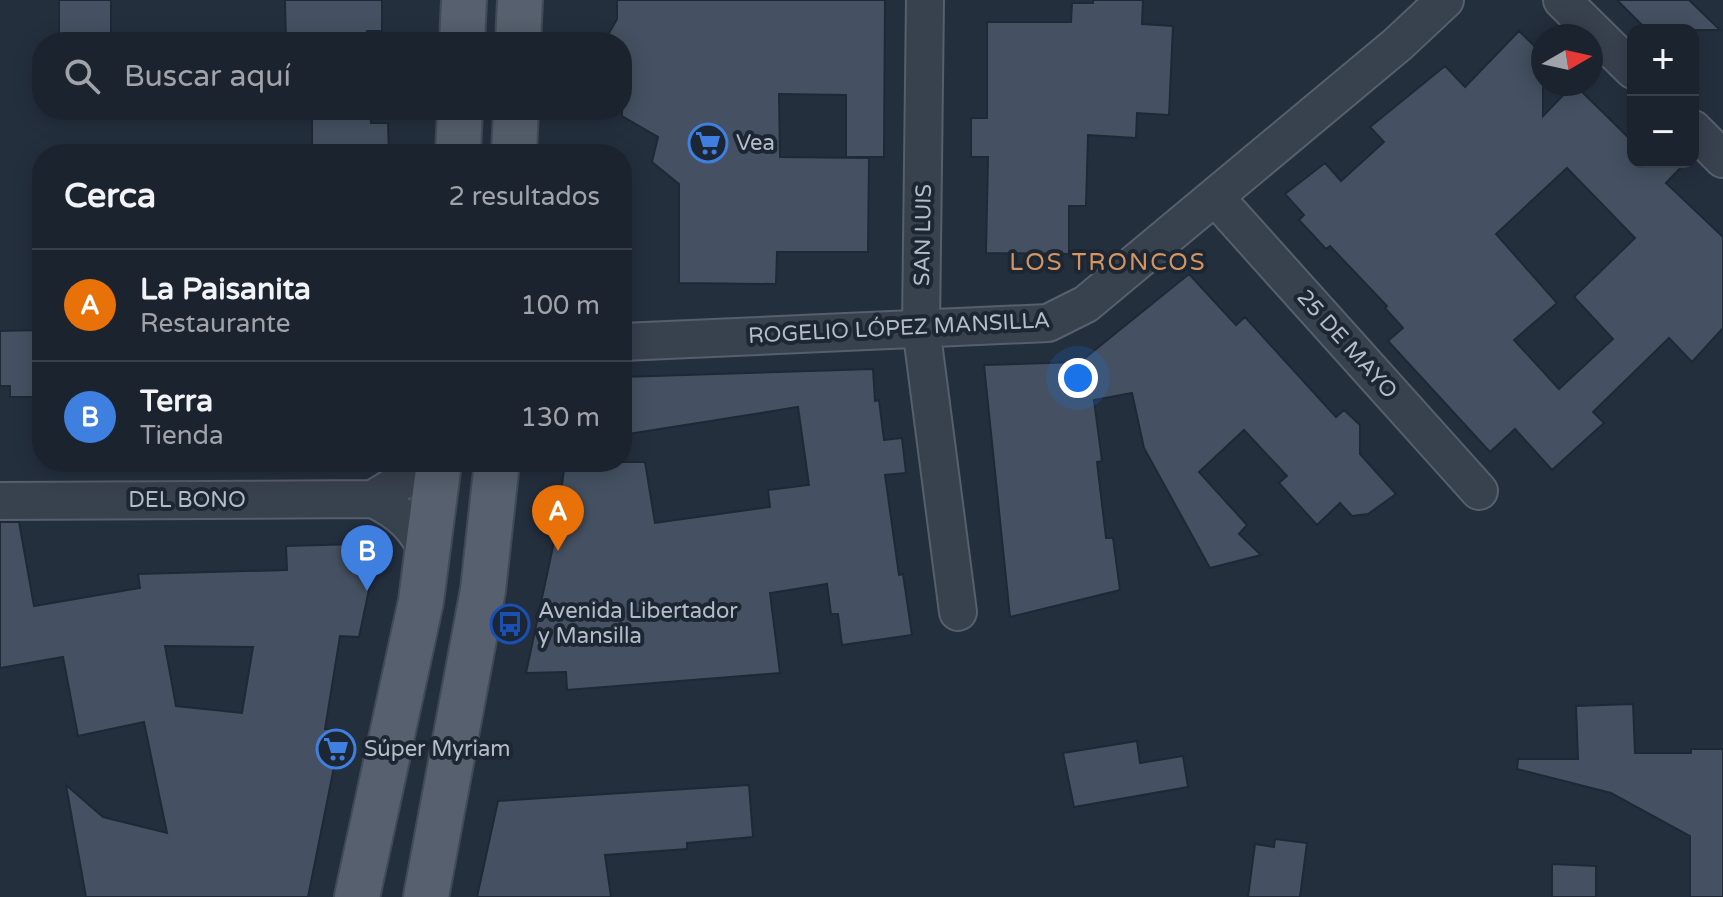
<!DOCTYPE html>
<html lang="es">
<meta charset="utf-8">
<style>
body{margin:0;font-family:"Varela Round",sans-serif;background:#242b36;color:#f1f3f6}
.controls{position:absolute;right:24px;top:24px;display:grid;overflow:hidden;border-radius:16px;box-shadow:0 4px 20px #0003}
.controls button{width:72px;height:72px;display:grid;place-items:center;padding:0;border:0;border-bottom:2px solid #39404a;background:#1b232e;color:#f1f3f6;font:40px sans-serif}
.compass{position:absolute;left:1531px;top:24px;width:72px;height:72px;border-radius:50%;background:#1b232e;box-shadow:0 4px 20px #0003;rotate:81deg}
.you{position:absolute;left:1078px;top:378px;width:28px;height:28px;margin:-20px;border:6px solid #fff;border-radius:50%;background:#1a73e8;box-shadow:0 0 0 12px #1a73e833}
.badge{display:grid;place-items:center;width:52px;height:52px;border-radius:50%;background:#8bbbb9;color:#fff;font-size:26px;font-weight:700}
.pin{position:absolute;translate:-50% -66px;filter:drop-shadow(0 2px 4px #0008)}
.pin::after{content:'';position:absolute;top:42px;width:28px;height:24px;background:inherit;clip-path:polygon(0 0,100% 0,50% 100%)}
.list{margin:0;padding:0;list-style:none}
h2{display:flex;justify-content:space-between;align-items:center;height:104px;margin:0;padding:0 32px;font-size:34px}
h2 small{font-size:26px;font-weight:400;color:#a0a4aa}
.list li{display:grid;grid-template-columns:52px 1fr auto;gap:24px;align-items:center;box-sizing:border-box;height:112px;padding:0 32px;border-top:2px solid #39404a}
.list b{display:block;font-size:30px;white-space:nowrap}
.list p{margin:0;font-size:26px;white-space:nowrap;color:#a0a4aa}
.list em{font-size:26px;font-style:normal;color:#a0a4aa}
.icon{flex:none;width:44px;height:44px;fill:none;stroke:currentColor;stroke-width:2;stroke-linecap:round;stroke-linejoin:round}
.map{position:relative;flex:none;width:1723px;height:897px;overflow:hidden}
.search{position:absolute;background:#1b232e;box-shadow:0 4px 20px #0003;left:32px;top:32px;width:600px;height:88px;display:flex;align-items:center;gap:20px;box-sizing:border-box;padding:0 28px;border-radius:32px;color:#a0a4aa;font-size:30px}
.panel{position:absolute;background:#1b232e;box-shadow:0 4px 20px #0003;left:32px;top:144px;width:600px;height:328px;border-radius:32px}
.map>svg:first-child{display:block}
</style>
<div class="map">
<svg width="1723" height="897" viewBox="0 0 1723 897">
<rect width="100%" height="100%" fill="#242f3e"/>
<!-- building -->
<path fill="#455162" stroke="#1f2835" stroke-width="2" fill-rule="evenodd" d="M59 0H111V39H98V42H59Z
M285 0H382V31H367L368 42H286Z
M617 0H885L884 157H846V95L779 94 780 157 869 158 868 252H777L776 284 679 283V184L652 162 658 137 622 116V42H604L617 19Z
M1093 0H1143L1142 24 1173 26 1169 115 1137 113 1136 138 1088 135 1086 206H1069V254L986 253 988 157H971V118H987V22H1071L1072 3H1093Z
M1617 0H1689L1720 30H1647Z
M1519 31 1543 54V116L1574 84 1633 142V162H1686L1666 183 1723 237V328L1692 362 1669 338 1593 412 1604 423 1552 470 1515 429 1490 452 1388 341 1403 328 1385 308 1387 306 1330 246 1326 249 1299 220 1304 215 1285 194 1325 163 1341 181 1384 142 1370 127 1445 66 1465 87ZM1567 168 1635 238 1574 297 1613 339 1559 389 1514 340 1557 303 1496 234Z
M312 110H370L371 123H388L389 154H312Z
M1189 274 1236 325 1245 317 1336 417 1344 410 1360 425V454L1396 494 1368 514 1352 516 1340 503 1317 525 1279 483 1287 476 1244 430 1199 472 1247 525 1239 534 1261 555 1210 568 1144 448 1132 393 1094 400 1102 461 1097 462 1106 538H1113L1120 590 1010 617 984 365 1080 362Z
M36 330 39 397H10V386H0V331Z
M873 369 875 401 879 400 884 440 902 438 906 473 885 475 899 575 903 574 912 635 842 645 838 614H831L827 584 770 593 780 673 567 690 566 672 526 673 555 537 565 462H645L655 523 770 507 768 490 809 485 798 407 622 435V377Z
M0 522H19L34 606 140 588 138 574 287 570 286 546 359 544 375 561 359 637 340 636 325 729 341 732 308 897H86L66 785 103 817 167 833 144 722 78 736 63 657 0 668ZM165 646 253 647 242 713 176 706Z
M1633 704 1635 753H1691V749H1723V897H1690V836L1611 793 1517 769 1518 759H1578L1576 706Z
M1137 741 1140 763 1183 756 1188 787 1074 807 1063 753Z
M749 785 753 837 687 843V849L605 855 611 897H477L498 801Z
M1275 839 1307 843 1300 897H1248L1255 844 1274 847Z
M1552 864 1596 866V897H1552Z"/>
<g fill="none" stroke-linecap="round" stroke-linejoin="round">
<!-- street casing -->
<g stroke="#565f6c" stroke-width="40">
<path id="street" d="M925 0 921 327 958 612
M1562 0 1633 70
M1693 129 1723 159
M1215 197 1479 491
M622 342 1048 323 1086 304 1398 44 1445 0
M373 499 433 462
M0 501 373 499C397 510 418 527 427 553"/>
</g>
<!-- primary casing -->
<g stroke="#414a57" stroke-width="48">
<path id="primary" d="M462 42 464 0
M518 42 520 0
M458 154 460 110
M514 154 516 110
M357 897 421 601 439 462
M426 897 483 590 497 462"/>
</g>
<!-- street -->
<use href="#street" stroke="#38414e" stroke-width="36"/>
<!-- primary -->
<use href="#primary" stroke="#56606e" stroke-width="44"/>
</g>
<!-- icons -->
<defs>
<g id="supermarket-ring" transform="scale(2)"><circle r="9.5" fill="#1d2633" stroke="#3f7fe0" stroke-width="1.5"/><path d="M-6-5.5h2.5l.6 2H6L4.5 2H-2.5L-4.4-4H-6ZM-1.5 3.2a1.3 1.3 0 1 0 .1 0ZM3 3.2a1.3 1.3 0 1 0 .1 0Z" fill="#3f7fe0"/></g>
<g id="bus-ring" transform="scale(2)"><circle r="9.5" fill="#1d2633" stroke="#1a4fb4" stroke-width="1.5"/><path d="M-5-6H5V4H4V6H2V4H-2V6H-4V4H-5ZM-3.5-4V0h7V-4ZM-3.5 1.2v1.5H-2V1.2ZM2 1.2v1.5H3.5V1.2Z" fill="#1a4fb4"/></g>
</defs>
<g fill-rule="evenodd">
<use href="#supermarket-ring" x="708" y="143"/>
<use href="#bus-ring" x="510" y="624"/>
<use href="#supermarket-ring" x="336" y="749"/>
</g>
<g text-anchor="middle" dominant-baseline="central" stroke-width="8" stroke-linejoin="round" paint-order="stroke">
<!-- poi labels -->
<g font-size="22" fill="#b4bcc9" stroke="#1d2633" text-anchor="start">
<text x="736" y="143">Vea</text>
<text x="538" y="611">Avenida Libertador<tspan x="538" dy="25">y Mansilla</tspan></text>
<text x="364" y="749">Súper Myriam</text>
</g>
<!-- street labels -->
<g font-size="22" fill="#b4bcc9" stroke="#1d2633">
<text transform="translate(923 235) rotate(-89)">SAN LUIS</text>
<text transform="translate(899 328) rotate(-3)">ROGELIO LÓPEZ MANSILLA</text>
<text transform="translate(1347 344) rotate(48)">25 DE MAYO</text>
<text x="187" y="500">DEL BONO</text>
</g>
<!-- neighbourhood labels -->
<g font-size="24" letter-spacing="2" fill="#d59563" stroke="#1d2633">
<text x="1108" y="262">LOS TRONCOS</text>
</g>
</g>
</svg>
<div class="controls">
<button>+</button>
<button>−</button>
</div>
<svg class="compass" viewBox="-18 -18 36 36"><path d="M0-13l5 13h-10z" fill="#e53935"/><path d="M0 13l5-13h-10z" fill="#a0a4aa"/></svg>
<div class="you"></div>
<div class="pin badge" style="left:558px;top:551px;background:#e8710a">A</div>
<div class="pin badge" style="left:367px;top:591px;background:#3f7fe0">B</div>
<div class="search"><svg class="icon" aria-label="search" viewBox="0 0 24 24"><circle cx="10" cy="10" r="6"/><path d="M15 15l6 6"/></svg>Buscar aquí</div>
<section class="panel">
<h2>Cerca<small>2 resultados</small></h2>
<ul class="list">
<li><span class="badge" style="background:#e8710a">A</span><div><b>La Paisanita</b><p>Restaurante</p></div><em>100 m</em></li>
<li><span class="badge" style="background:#3f7fe0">B</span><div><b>Terra</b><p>Tienda</p></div><em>130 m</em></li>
</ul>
</section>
</div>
